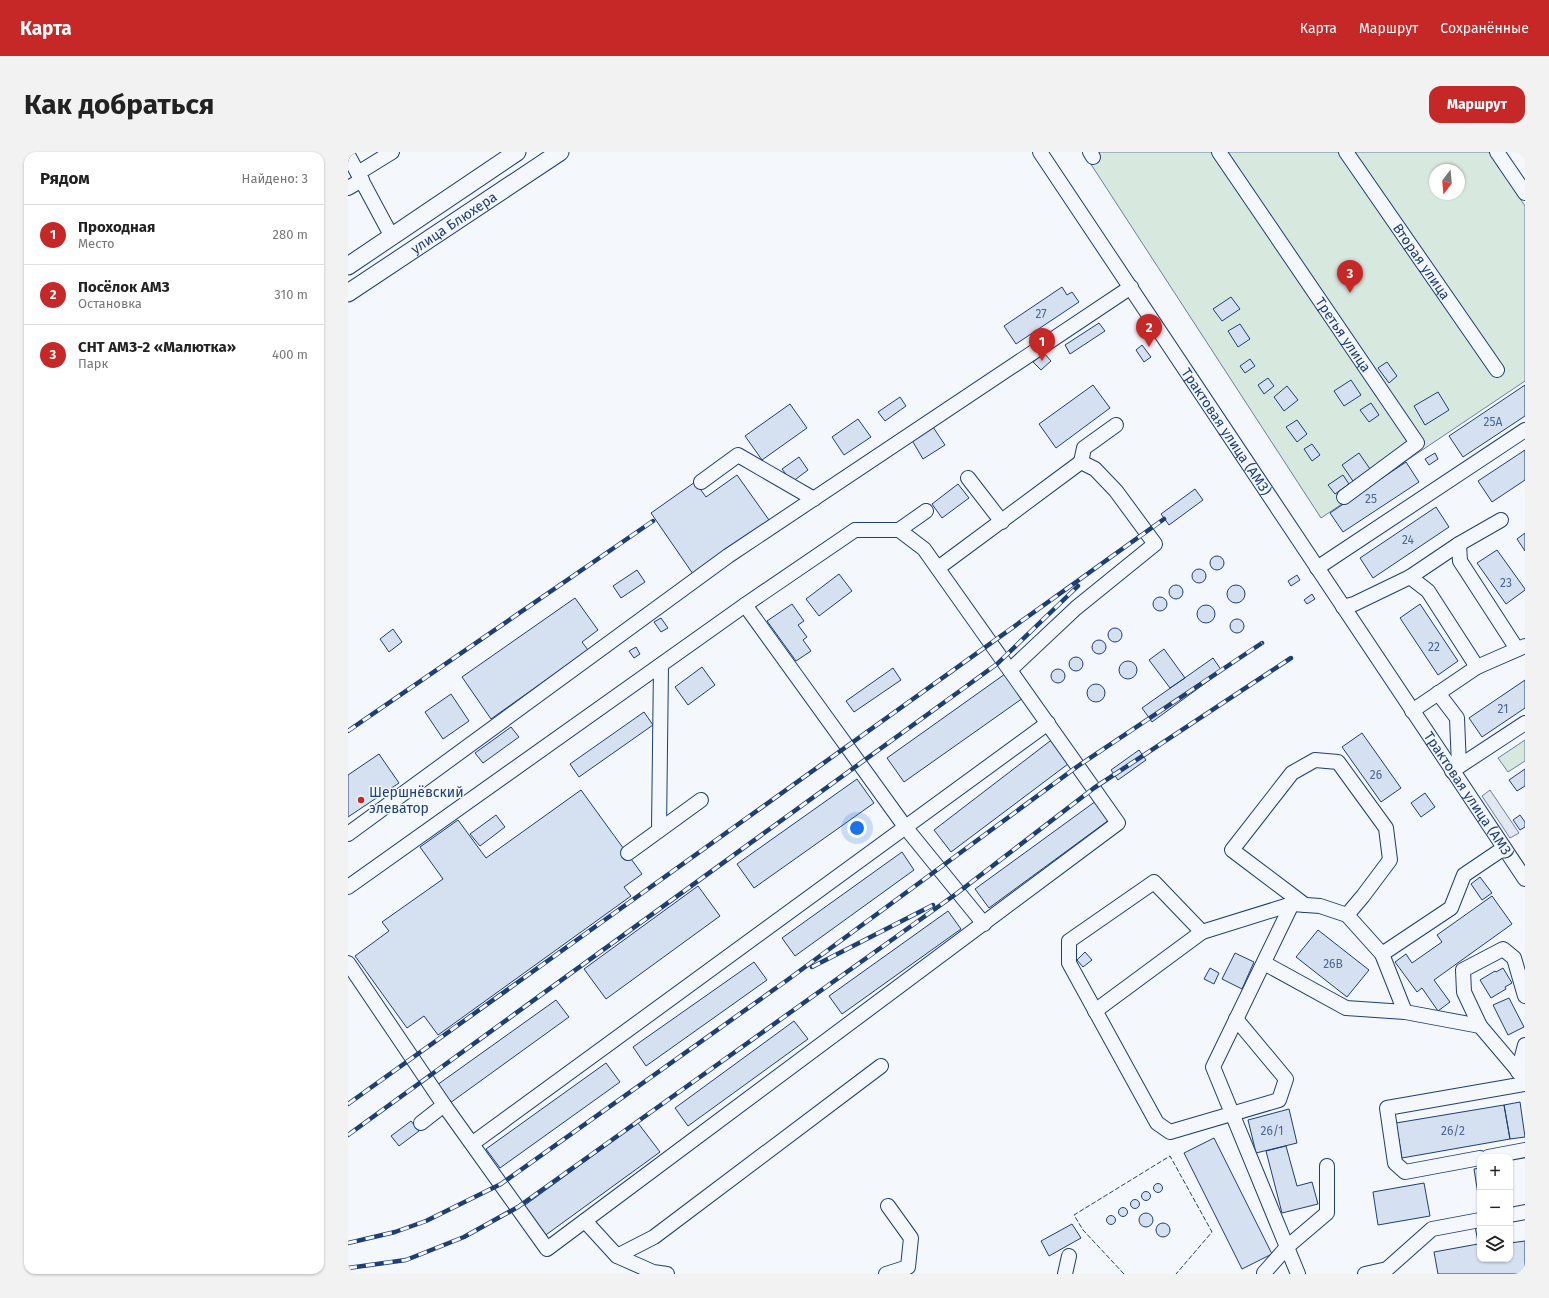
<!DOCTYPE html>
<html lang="ru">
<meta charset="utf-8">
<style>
body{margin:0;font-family:"Fira Sans",sans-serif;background:#f2f2f2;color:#222}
.controls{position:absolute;right:12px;bottom:12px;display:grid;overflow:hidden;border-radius:8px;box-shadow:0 1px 3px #0004}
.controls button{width:36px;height:36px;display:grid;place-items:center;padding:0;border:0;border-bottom:1px solid #e0e0e0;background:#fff;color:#222;font:20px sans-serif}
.compass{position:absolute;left:1081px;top:12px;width:36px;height:36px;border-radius:50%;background:#fff;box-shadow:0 1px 3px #0004;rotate:196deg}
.you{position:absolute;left:509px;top:676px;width:14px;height:14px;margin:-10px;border:3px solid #fff;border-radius:50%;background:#1a73e8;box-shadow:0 0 0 6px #1a73e833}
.badge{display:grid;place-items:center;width:26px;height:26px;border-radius:50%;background:#c62828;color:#fff;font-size:13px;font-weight:700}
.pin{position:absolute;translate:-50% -33px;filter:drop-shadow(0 1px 2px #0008)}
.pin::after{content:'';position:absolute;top:21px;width:14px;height:12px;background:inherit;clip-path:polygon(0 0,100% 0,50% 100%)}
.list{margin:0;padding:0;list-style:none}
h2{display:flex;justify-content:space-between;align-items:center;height:52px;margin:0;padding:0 16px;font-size:17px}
h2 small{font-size:13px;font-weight:400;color:#767676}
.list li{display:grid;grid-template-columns:26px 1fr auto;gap:12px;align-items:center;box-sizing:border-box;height:60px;padding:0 16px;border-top:1px solid #e0e0e0}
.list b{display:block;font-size:15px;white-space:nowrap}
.list p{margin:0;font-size:13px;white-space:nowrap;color:#767676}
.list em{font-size:13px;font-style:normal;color:#767676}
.icon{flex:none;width:22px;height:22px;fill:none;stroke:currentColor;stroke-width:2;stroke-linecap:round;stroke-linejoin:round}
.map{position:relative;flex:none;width:1177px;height:1122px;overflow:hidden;border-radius:12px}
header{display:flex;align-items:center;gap:24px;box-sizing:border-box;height:56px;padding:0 20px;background:#c62828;color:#fff}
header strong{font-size:19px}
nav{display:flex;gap:22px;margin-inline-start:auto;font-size:14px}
.intro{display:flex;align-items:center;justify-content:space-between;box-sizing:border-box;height:96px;padding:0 24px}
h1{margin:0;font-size:28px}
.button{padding:10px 18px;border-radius:12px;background:#c62828;color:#fff;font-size:14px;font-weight:700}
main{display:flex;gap:24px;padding:0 24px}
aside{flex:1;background:#fff;border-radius:12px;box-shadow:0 1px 3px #0004}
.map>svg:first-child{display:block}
</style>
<header>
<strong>Карта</strong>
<nav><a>Карта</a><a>Маршрут</a><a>Сохранённые</a></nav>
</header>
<div class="intro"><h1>Как добраться</h1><a class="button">Маршрут</a></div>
<main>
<aside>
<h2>Рядом<small>Найдено: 3</small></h2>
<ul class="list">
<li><span class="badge">1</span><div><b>Проходная</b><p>Место</p></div><em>280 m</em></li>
<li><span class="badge">2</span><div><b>Посёлок АМЗ</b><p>Остановка</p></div><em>310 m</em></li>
<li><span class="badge">3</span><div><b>СНТ АМЗ-2 «Малютка»</b><p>Парк</p></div><em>400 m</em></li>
</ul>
</aside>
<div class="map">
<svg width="1177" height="1122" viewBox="0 0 1177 1122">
<rect width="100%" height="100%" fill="#f4f7fb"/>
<!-- green -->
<path fill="#d7e8df" stroke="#687fa3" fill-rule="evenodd" d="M735 0H1141L1177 54V229L973 366ZM1087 18H1111V42H1087Z
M1177 588V609L1160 620 1150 606Z"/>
<!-- parking -->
<path fill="#e3e8f0" stroke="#687fa3" d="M1142 638 1171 681 1162 686 1134 644Z"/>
<!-- building -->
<path fill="#d5e0f0" stroke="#1d3f73" d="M714 135 719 143 724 140 731 150 668 192 656 174Z
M883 145 892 157 874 169 865 157Z
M751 171 757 179 722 202 717 193Z
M892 172 902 187 890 195 880 179Z
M794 193 803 205 796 210 788 198Z
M696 201 703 209 693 218 685 210Z
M902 207 907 214 897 221 892 214Z
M1039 210 1049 224 1041 231 1030 216Z
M920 226 926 234 916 242 910 233Z
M1003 228 1013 243 996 254 986 239Z
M745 233 762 256 708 296 691 272Z
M1177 233V264L1115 305 1101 284Z
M939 234 950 248 936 259 926 245Z
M1090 240 1101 258 1077 273 1066 254Z
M552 245 558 254 537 269 530 260Z
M1023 251 1031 263 1021 270 1012 258Z
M442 252 459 276 414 308 397 284Z
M510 267 523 285 496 303 484 285Z
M949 268 959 282 949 290 938 275Z
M583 272 597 293 575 307 562 285Z
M964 292 972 303 964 309 956 297Z
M1177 298V328L1144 350 1130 329Z
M1011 301 1022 317 1005 329 994 313Z
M1087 301 1090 307 1081 313 1077 307Z
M451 305 460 318 444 330 434 317Z
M1058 310 1071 330 995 380 982 361Z
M389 323 421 368 345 422 303 361 347 330 358 345Z
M995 323 1001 332 987 342 980 333Z
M610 332 621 346 594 366 584 352Z
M847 337 855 348 821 373 813 362Z
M1088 355 1101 375 1025 426 1012 406Z
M1177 381V399L1169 387Z
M1149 398 1177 437V438L1158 452 1129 411Z
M862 411a7 7 0 1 1 14 0a7 7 0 1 1-14 0Z
M844 424a7 7 0 1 1 14 0a7 7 0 1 1-14 0Z
M289 418 297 430 273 446 265 434Z
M491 422 504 439 471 464 458 447Z
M949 423 952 428 943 434 940 429Z
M821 440a7 7 0 1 1 14 0a7 7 0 1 1-14 0Z
M879 442a9 9 0 1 1 18 0a9 9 0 1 1-18 0Z
M964 442 967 447 959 452 956 448Z
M805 452a7 7 0 1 1 14 0a7 7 0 1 1-14 0Z
M227 446 250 478 234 490 240 498 143 567 114 525Z
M444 452 456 469 450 473 459 485 455 488 463 499 448 509 419 469Z
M1072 452 1110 509 1090 523 1052 466Z
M849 462a9 9 0 1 1 18 0a9 9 0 1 1-18 0Z
M313 466 320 476 313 480 306 470Z
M882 474a7 7 0 1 1 14 0a7 7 0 1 1-14 0Z
M760 483a7 7 0 1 1 14 0a7 7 0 1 1-14 0Z
M45 477 54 490 41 500 32 487Z
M744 495a7 7 0 1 1 14 0a7 7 0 1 1-14 0Z
M288 495 292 502 286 506 281 499Z
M816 497 837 526 822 536 801 508Z
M721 512a7 7 0 1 1 14 0a7 7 0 1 1-14 0Z
M865 506 874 519 804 570 794 556Z
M771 518a9 9 0 1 1 18 0a9 9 0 1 1-18 0Z
M354 515 367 533 340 553 327 535Z
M545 516 553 528 506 560 498 549Z
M703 524a7 7 0 1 1 14 0a7 7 0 1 1-14 0Z
M657 522 675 546 556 630 539 606Z
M1177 528V556L1134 585 1121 566Z
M739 541a9 9 0 1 1 18 0a9 9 0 1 1-18 0Z
M103 542 121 569 95 587 77 560Z
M296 560 305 573 231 625 222 612Z
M163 575 171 585 135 611 127 601Z
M1014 581 1053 636 1033 650 994 595Z
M706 586 724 609 603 700 586 678Z
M791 598 798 608 770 628 763 618Z
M31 602 51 631 0 665V623Z
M1177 617V634L1169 639 1161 628Z
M509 627 526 651 406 736 389 712Z
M233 638 294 722 276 735 283 744 90 883 76 864 59 876 7 804 41 779 34 770 95 727 72 695 110 668 138 706Z
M1077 641 1087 655 1073 665 1063 651Z
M748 649 761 668 641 756 627 737Z
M148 663 157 675 132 694 122 682Z
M1172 663 1177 670V675L1172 678 1165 668Z
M554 700 566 718 447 804 434 786Z
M1132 725 1144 741 1134 748 1123 732Z
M350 734 372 764 258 847 236 817Z
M1144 744 1164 772 1086 828 1102 850 1090 859 1074 836 1069 840 1047 810 1058 802 1064 811 1094 790 1089 783Z
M600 759 613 777 494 862 481 844Z
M970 778 1021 818 999 845 948 805Z
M737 800 744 808 735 815 729 808Z
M887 801 906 810 894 837 874 827Z
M406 810 419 828 298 914 285 895Z
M862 816 871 821 866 832 856 827Z
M1155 816 1164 831 1157 835 1158 837 1143 846 1132 828 1147 819 1148 820Z
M1161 846 1176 875 1160 883 1145 853Z
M208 848 221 865 102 951 89 933Z
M446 869 460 887 340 974 327 956Z
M258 911 272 930 152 1016 138 997Z
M1172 950 1177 985 1162 987 1156 953Z
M1156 953 1162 987 1054 1006 1048 971Z
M941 957 949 991 908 1001 900 968Z
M63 969 71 979 51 994 43 984Z
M290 971 312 1000 195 1085 173 1056Z
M866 986 924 1102 894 1117 836 1001Z
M938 994 949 1034 964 1030 970 1052 934 1061 918 999Z
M1132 1016V1055L1126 1017Z
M1076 1031 1082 1064 1030 1073 1025 1040Z
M805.5 1036a4.5 4.5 0 1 1 9 0a4.5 4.5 0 1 1-9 0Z
M793.5 1044a4.5 4.5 0 1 1 9 0a4.5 4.5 0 1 1-9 0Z
M782.5 1052a4.5 4.5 0 1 1 9 0a4.5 4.5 0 1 1-9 0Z
M770.5 1060a4.5 4.5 0 1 1 9 0a4.5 4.5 0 1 1-9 0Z
M791 1068a7 7 0 1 1 14 0a7 7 0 1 1-14 0Z
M758.5 1068a4.5 4.5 0 1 1 9 0a4.5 4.5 0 1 1-9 0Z
M808 1078a7 7 0 1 1 14 0a7 7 0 1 1-14 0Z
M724 1072 733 1086 701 1104 693 1089Z
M1132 1073V1096H1131L1127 1074Z
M1177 1089V1122H1090L1086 1100 1130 1092 1131 1096H1132V1107H1162V1091Z"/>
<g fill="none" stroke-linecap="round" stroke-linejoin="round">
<!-- minor casing -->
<g stroke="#1d3f73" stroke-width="16">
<g id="minor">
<path id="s1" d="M692 0 1177 727"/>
<path d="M742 0 745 5"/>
<path id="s2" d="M871 0 1069 291 996 345"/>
<path id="s3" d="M998 0 1149 218"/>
<path d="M1149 0 1177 41"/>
<path d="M0 3 44 85"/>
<path d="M10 21 44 0"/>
<path d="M0 36 14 28"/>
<path d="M733 310 736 296 768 273"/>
<path d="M620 326 654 370"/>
<path d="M353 330 390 303 466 347"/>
<path d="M551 378 578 359"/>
<path d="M1111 392 1112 409 1169 497"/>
<path d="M590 416 733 310 747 317 768 339 807 392 728 456 662 518"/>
<path d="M969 416 1177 278"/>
<path d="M1062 425 1080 439 1129 515"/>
<path d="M397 453 558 676 636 772"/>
<path d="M995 455 1006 452 1062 425 1111 392 1153 368"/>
<path d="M1090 541 1109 566 1111 614"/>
<path d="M1064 559 1129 515 1177 494"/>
<path d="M1104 619 1177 571"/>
<path d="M311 678 313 513"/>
<path d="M0 682 380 404 783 135"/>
<path d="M280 701 353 648"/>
<path d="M0 735 397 453 507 378H551L576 397 770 671 199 1097 96 953 0 811"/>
<path d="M944 752 865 915 950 1122"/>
<path d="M957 753 884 698 944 621 967 608 990 610 1038 676 1042 708 1015 744 999 763"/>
<path d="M854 780 806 730 721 789V811L809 971 822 980 931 948 938 927 888 867"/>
<path d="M1034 802 1103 756 1116 723 1156 696"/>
<path d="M916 811 998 856 1057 860"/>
<path d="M1177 844 1166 806 1155 797 1115 818 1116 840 1132 874 1177 927"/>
<path d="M747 859 854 780 944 752 972 754 999 763 1034 802 1057 860 1132 874"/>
<path d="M1170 920 1177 893"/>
<path d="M73 971 96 953"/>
<path d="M125 991 700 571"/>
<path d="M1140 1005 1177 998"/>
<path d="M1132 1006 1057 1020 1047 1011 1039 956 1177 932"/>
<path d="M1162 1063 1177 1060"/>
<path d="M237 1069 269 1104 305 1120 319 1122"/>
<path d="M269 1104 306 1085 533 914"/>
<path d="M538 1122 560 1115 563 1086 540 1054"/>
<path d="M717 1122 721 1104"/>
<path d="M916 1122V1121L939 1095 979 1061V1014"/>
<path d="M1017 1122 1039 1117 1084 1077 1132 1068"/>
</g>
</g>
<!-- major casing -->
<g stroke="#1d3f73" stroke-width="19">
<g id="major">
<path d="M0 114 169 0"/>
<path id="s4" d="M0 141 212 0"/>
</g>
</g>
<!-- minor -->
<use href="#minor" stroke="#f4f7fb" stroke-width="14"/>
<!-- major -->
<use href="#major" stroke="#f4f7fb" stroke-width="17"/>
<!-- rail casing -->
<g stroke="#1d3f73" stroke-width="4.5">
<path id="rail" d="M0 579 305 369
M464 815 585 753
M0 952 816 367
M0 983 649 512 730 434
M0 1091 47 1080 78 1069 153 1032 438 829 730 614 914 491
M0 1116 58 1108 116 1085 170 1055 608 742 746 636 943 506"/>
</g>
<!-- rail -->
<use href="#rail" stroke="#f4f7fb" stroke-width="3" stroke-dasharray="9" stroke-linecap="butt"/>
<!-- fence -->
<path stroke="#1d3f73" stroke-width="1" stroke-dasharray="5 2" stroke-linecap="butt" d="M776 1122 735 1078 726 1063 822 1004 864 1080 828 1122"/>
</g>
<!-- markers -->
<circle fill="#c62828" stroke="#f4f7fb" stroke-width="1.5" cx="13" cy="648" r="4"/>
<g text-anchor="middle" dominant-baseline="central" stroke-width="3" stroke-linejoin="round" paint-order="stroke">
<!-- number labels -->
<g font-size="12" fill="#4b6792">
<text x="693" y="162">27</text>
<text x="1145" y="270">25А</text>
<text x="1023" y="347">25</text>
<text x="1060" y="388">24</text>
<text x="1158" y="431">23</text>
<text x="1086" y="495">22</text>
<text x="1155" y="557">21</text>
<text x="1028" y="623">26</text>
<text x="985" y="812">26В</text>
<text x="924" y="979">26/1</text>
<text x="1105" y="979">26/2</text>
</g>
<!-- street labels -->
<g font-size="14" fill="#1d3f73" stroke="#f4f7fb">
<text stroke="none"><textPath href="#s4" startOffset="127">улица Блюхера</textPath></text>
<text stroke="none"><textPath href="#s3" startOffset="133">Вторая улица</textPath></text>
<text stroke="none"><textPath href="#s2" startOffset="221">Третья улица</textPath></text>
<text stroke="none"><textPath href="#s1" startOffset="336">Трактовая улица (АМЗ)</textPath></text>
<text stroke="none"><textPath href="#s1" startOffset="773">Трактовая улица (АМЗ)</textPath></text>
</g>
<!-- poi labels -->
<g font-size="14" fill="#1d3f73" stroke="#f4f7fb" text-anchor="start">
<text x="21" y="640">Шершнёвский<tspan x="21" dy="16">элеватор</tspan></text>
</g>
</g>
</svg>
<div class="controls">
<button>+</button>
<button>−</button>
<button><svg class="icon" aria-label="layers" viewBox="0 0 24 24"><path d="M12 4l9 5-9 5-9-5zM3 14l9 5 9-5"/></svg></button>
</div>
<svg class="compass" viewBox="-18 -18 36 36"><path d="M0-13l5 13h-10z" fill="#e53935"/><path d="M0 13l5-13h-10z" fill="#767676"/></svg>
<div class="you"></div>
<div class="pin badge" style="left:694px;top:209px">1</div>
<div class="pin badge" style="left:801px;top:195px">2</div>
<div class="pin badge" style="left:1002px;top:141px">3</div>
</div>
</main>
